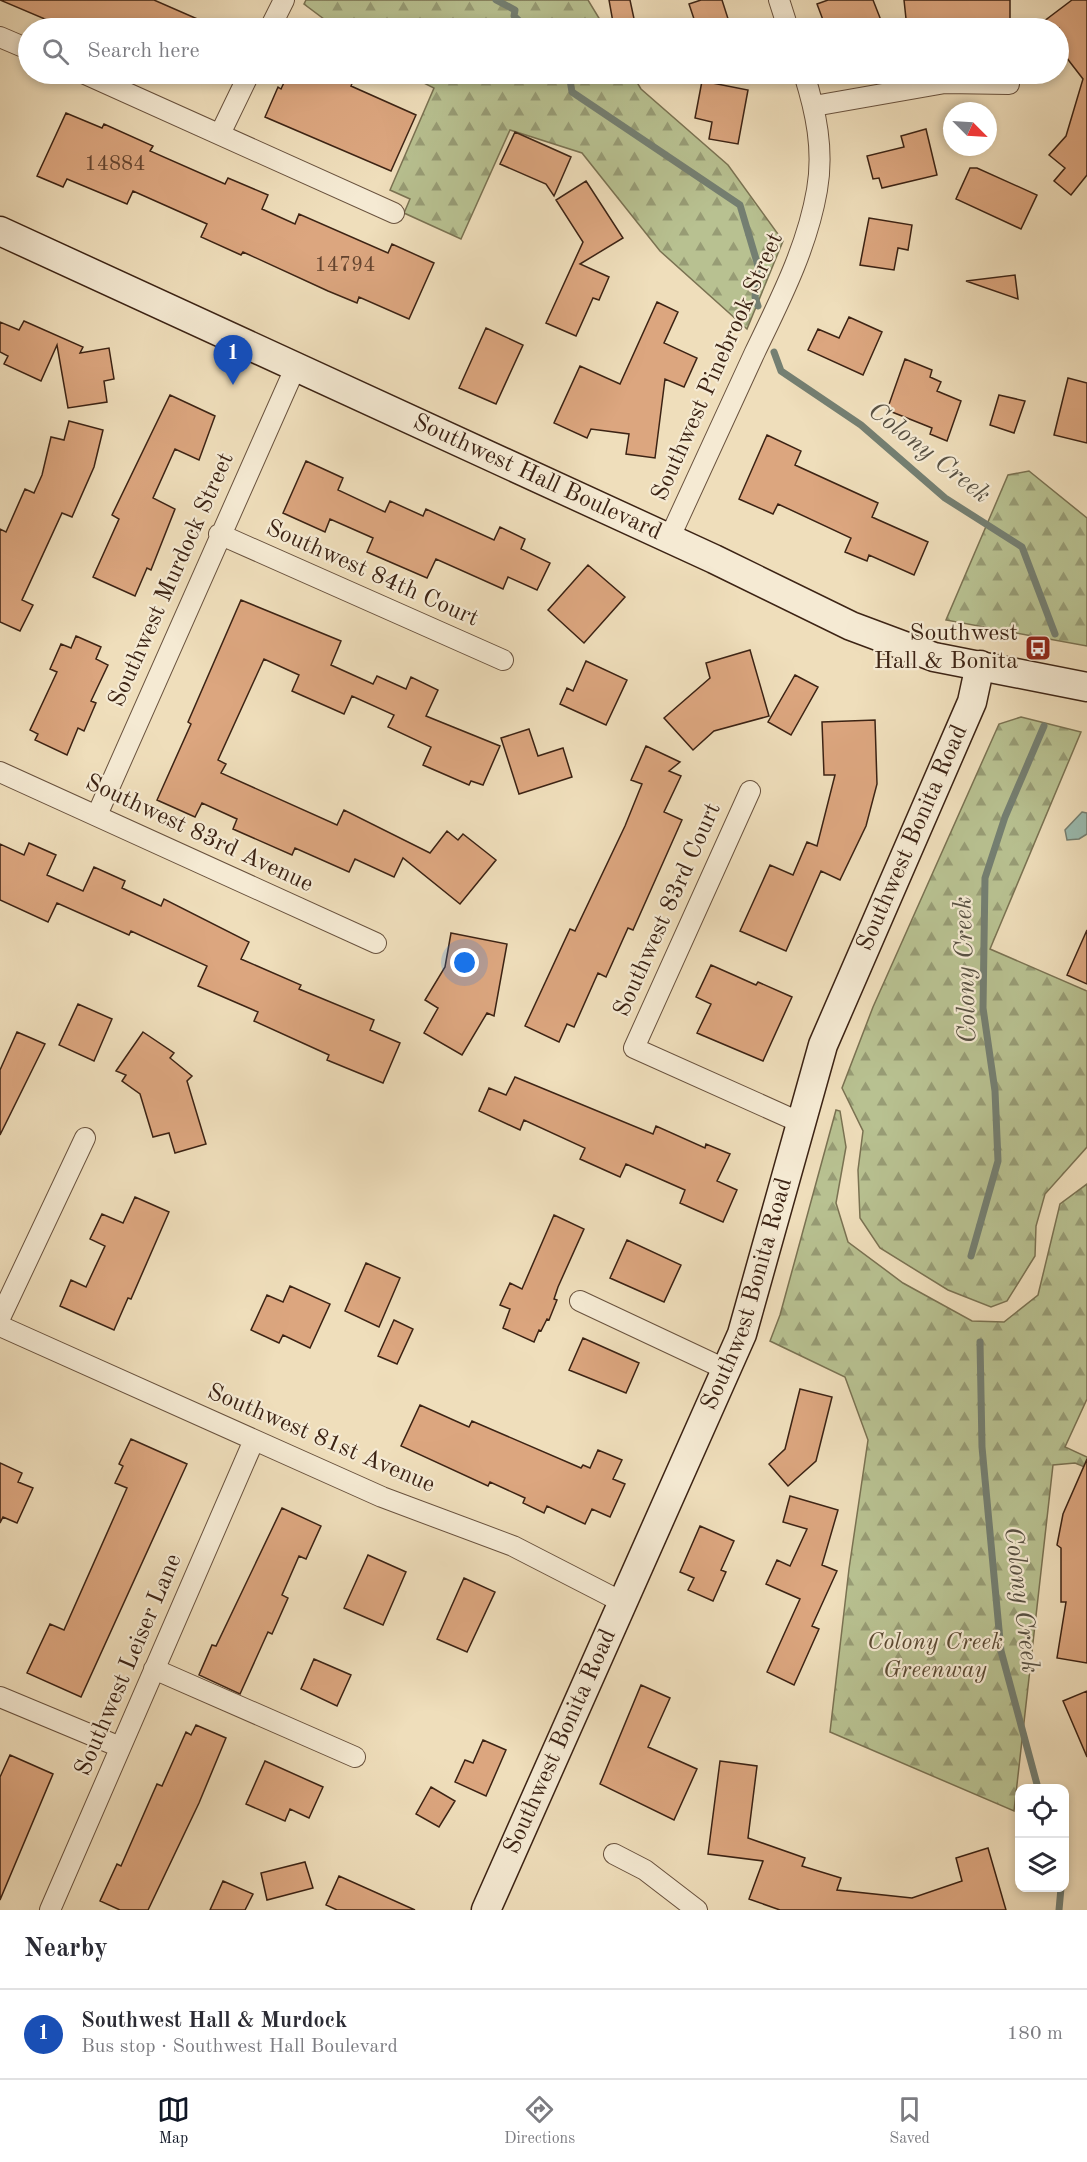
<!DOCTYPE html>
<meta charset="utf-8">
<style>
body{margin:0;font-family:"Old Standard TT",serif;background:#f7f7f7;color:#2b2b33}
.controls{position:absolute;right:18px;bottom:18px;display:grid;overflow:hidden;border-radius:12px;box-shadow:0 3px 9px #0003}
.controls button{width:54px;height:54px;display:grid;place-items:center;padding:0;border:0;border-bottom:2px solid #e1e1e2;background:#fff;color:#2b2b33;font:30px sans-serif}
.compass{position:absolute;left:943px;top:102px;width:54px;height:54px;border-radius:50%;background:#fff;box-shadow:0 3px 9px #0003;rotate:114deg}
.you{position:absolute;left:465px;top:963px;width:21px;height:21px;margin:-15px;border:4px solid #fff;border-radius:50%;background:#1a73e8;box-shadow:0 0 0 9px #1a73e833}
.badge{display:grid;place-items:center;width:39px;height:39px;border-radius:50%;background:#111827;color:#fff;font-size:20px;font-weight:700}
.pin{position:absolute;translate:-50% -50px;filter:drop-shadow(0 2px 3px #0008)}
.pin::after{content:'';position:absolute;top:32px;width:21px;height:18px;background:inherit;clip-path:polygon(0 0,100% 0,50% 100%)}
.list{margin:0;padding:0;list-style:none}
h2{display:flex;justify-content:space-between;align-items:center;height:78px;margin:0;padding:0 24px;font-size:26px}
h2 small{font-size:20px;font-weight:400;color:#7c7c81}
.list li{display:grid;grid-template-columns:39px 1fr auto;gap:18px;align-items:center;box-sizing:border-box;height:90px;padding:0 24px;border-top:2px solid #e1e1e2}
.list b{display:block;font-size:22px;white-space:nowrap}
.list p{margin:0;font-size:20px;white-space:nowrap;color:#7c7c81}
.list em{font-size:20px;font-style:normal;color:#7c7c81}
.icon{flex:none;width:33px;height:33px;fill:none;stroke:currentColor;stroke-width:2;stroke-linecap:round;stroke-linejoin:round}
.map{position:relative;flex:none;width:1087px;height:1910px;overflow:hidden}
.search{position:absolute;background:#fff;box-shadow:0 3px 9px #0003;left:18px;right:18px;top:18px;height:66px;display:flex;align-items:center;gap:15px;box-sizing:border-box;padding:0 21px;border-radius:33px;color:#7c7c81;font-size:22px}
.sheet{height:168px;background:#fff}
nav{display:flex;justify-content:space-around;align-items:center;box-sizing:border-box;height:84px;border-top:2px solid #e1e1e2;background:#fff;font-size:16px;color:#7c7c81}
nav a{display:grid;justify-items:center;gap:3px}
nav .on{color:#111827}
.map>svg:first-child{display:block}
</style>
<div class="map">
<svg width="1087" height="1910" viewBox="0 0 1087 1910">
<defs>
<pattern id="forest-firs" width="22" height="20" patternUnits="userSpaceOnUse" patternTransform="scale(1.5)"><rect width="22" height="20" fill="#b8c191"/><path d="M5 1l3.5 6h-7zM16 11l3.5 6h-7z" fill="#979c75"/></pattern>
</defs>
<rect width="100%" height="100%" fill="#efdebb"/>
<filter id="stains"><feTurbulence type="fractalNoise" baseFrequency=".00333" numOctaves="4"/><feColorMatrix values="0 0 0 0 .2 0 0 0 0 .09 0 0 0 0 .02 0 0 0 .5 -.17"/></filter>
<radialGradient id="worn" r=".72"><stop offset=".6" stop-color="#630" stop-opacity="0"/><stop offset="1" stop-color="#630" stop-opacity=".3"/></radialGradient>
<!-- forest -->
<path fill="url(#forest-firs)" stroke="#7a7252" stroke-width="1.5" d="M306 0H588L605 28H336L304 4Z
M406 74H632L641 89 728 165 783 241 747 329 660 251 582 153 510 130 461 239 404 213 410 199 390 190 434 88Z
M1029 471 1087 518V646L946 620 1008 475Z
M1021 717 1081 732 990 949 1087 991V1147L1045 1194 1036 1226 1035 1256 1007 1301 991 1307 948 1290 880 1248 860 1218 858 1170 863 1131 842 1088 873 1007 999 724Z
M836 1110 840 1111 846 1147 836 1203 848 1242 903 1283 972 1321 1004 1322 1038 1295 1060 1204 1087 1184V1399L1065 1447 1087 1457V1468L1075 1463 1053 1465 1014 1811 830 1732 849 1569 868 1440 845 1377 770 1341 780 1315Z"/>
<!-- water -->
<path fill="#9abcb1" stroke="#747f72" stroke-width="1.5" d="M1082 812 1087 813V834L1079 839 1067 840 1065 830Z"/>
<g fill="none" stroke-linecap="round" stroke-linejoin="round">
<!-- stream -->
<path stroke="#747f72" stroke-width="7" d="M496 0 515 10 514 16 527 28
M569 74 572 92 740 205 759 269 755 297 758 306
M774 352 781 371 861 425 945 498 1022 547 1055 634
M971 1256 998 1161 995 1091 983 1008 985 878 1005 817 1044 726
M980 1342 982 1447 1001 1651 1038 1788
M1059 1910 1061 1888"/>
</g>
<!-- building -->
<path fill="#dca67f" stroke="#3c2314" stroke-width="1.5" d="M0 0H154L218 28H66Z
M609 0H630L636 28H614Z
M701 0H722L731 28H697L689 4Z
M828 0H873L884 28H826L817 4Z
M904 0H1010V27L907 28Z
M1072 0H1087V175L1071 195 1054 181 1065 168 1049 155 1066 136 1083 79 1059 48V28H1035Z
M288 74H356L351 86 416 115 391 171 265 117 278 87 281 89Z
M702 81 748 90 738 144 709 139 712 122 695 118Z
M66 113 102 128 104 124 153 146 150 151 225 184 228 178 268 195 262 209 295 224 299 214 388 253 392 244 434 263 409 319 359 297 357 303 328 291 243 252 241 255 201 237 207 224 133 191 127 204 67 179 63 187 37 176Z
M926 129 937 175 882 188 879 178 873 179 867 156 904 147 901 136Z
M515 132 571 157 554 196 546 184 500 164Z
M970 168H977L1037 195 1021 229 956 199Z
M586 181 623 238 580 264 609 277 599 300 593 298 576 336 546 323 583 242 556 200Z
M869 218 912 225 908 250 898 248 894 270 860 265Z
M1015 275 1018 299 966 281Z
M657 302 678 312 664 343 697 358 684 387 665 379 655 458 626 454 629 434 591 429 587 438 554 423 580 366 620 384Z
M849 317 882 332 863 375 808 350 818 329 839 338Z
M24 321 83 347 80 353 109 348 114 379 104 381 107 402 68 408 57 345 41 381 4 364 8 356 0 352V322L19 330Z
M486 328 523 345 496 404 459 388Z
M905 359 932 370 930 377 941 382 937 391 961 401 947 441 930 434 932 428 887 410Z
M1068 378 1087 383V443L1054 435Z
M170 395 215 416 199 460 175 449 153 498 175 509 151 570 147 568 135 596 93 577 119 519 112 515Z
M999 395 1025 401 1014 433 990 425Z
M69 421 103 430 94 467 72 517 62 513 22 600 33 605 20 631 0 622V529L6 532 25 489 34 493 42 475 51 437 64 440Z
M767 435 801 451 795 465 878 503 872 517 928 542 914 575 869 555 867 561 845 552 851 538 778 504 773 514 739 499Z
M306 461 343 478 338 490 385 512 390 501 423 516 426 509 494 540 500 527 525 539 521 549 550 563 537 590 508 577 503 589 436 559 427 578 367 552 373 538 330 519 325 532 283 513Z
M588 565 625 597 584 643 548 610Z
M241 600 341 641 331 665 373 684 377 676 406 689 411 677 438 690 426 716 500 746 483 785 471 781 469 785 423 765 431 747 388 727 394 715 352 696 344 714 292 691 299 675 264 659 218 760 226 764 221 773 337 825 344 810 430 853 447 831 458 840 463 834 496 860 460 904 403 858 394 877 355 859 349 872 295 848 292 855 233 829 237 819 202 803 195 817 157 800 191 724 188 722Z
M76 636 101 647 96 659 108 665 91 701 96 703 84 731 78 728 67 755 35 740 38 734 30 730 57 672 50 669 61 644 71 648Z
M750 650 769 716 714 731 693 750 664 718 710 678 706 663Z
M586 661 627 680 606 725 560 704 567 688 573 691Z
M795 675 818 687 791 735 768 722Z
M875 720 877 784 866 826 840 880 821 871 786 951 740 931 770 865 793 875 807 842 817 846 835 775H824L822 722Z
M529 729 538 756 563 748 572 777 519 794 501 738Z
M646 746 680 762 669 771 681 776 664 812 682 820 633 930 628 928 606 977 598 973 574 1027 567 1024 559 1042 525 1026 570 929 575 931 625 826 642 784 631 780Z
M29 843 56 855 47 875 83 891 94 867 125 881 122 888 161 906 164 899 249 942 241 959 301 985 299 989 374 1020 370 1030 400 1043 383 1083 327 1060 329 1055 254 1021 258 1012 198 986 207 966 131 931 129 935 57 903 48 922 0 900V844L24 855Z
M1087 930V984L1067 975Z
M451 933 507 944 494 1016 487 1013 462 1055 424 1033 438 1008 425 1000 445 967Z
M711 965 756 985 758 982 792 997 763 1061 697 1033 711 1004 696 997Z
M78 1004 112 1019 94 1061 59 1045Z
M17 1032 45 1044 0 1135V1070Z
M143 1032 174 1053 170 1058 192 1076 187 1081 206 1144 175 1153 169 1133 153 1137 140 1094 122 1081 126 1075 116 1071Z
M515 1077 653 1134 656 1126 705 1148 706 1144 730 1154 717 1181 737 1190 723 1222 680 1203 685 1190 626 1164 620 1177 580 1159 585 1148 524 1120 520 1130 479 1111 489 1088 506 1095Z
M135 1197 169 1212 131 1299 128 1298 114 1330 60 1306 71 1280 86 1287 105 1246 90 1239 102 1214 123 1223Z
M554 1215 584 1229 558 1287 554 1299 557 1300 549 1320 547 1319 541 1331 539 1330 534 1342 503 1328 510 1309 500 1305 510 1283 522 1289Z
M627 1240 681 1265 664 1302 610 1278Z
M366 1263 400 1278 379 1327 345 1311Z
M290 1286 330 1304 310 1348 283 1335 279 1343 251 1330 267 1295 283 1302Z
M394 1320 413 1329 397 1364 378 1356Z
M583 1338 639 1363 626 1393 569 1370Z
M800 1389 832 1397 816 1461 788 1486 769 1464 785 1449Z
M420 1405 469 1427 472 1421 581 1468 583 1465 590 1468 598 1450 622 1460 613 1479 625 1484 610 1517 592 1509 585 1524 547 1506 544 1513 523 1503 525 1498 490 1482 488 1486 401 1446Z
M131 1439 187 1464 81 1697 27 1673 50 1624 64 1630 127 1488 115 1483 123 1466 119 1464Z
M1087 1459V1663L1057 1658 1066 1602H1061V1548L1057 1545 1063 1514Z
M0 1463 22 1473 18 1482 33 1488 17 1523 3 1517 0 1523Z
M790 1496 838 1510 822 1565 837 1571 812 1626 819 1629 794 1685 767 1672 800 1599 766 1584 777 1560 790 1566 807 1529 783 1522Z
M282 1508 321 1526 306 1559 299 1556 282 1595 288 1598 272 1634 268 1632 240 1694 199 1675 212 1645 216 1646Z
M700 1526 734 1541 721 1570 726 1572 713 1601 688 1590 694 1578 680 1572Z
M368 1555 406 1572 383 1625 344 1608Z
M464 1578 495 1592 467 1652 437 1639Z
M314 1659 351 1675 337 1706 301 1689Z
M641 1685 670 1698 648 1747 697 1769 674 1820 600 1784Z
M1087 1691V1757L1063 1701Z
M196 1725 226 1738 199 1803 148 1910H120L100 1901 117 1864 121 1866 157 1784 162 1786 186 1732 191 1735Z
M483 1740 506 1750 486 1796 455 1782 465 1760 473 1763Z
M10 1755 53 1774 0 1900V1777Z
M265 1761 323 1787 309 1818 290 1809 285 1821 246 1804Z
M720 1761 757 1766 748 1838 805 1858 802 1866 841 1878 837 1890 912 1898 962 1881 956 1858 988 1848 1006 1910H780L749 1899 763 1861 708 1854Z
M431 1787 455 1801 439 1827 416 1814Z
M305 1862 313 1888 267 1900 261 1873Z
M339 1876 415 1910H337L326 1905Z
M223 1881 253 1894 245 1910H210Z"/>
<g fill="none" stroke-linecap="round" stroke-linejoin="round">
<!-- minor casing -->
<g stroke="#69523e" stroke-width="22">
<path id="minor" d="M779 0 788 28
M270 28 284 0
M0 37 28 49
M85 74 394 213
M814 106 945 83 1009 84
M221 132 249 74
M219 534 503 660
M669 539C698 476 727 414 755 352 780 300 807 248 817 190 824 150 816 112 804 74
M0 772 376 943
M750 791 634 1048 799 1122
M97 815 296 366
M580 1301 727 1370
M0 1318 85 1138
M0 1326 382 1497 513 1546 622 1602
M154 1669 355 1757
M0 1697 120 1747
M614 1854 645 1870 697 1910
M50 1910 254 1440"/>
</g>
<!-- secondary casing -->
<g stroke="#3c2314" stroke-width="31">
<g id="secondary">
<path id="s1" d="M0 231 714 559 851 626 934 657 1087 687"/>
<path id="s2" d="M486 1910 742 1334 823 1045 972 702 980 665"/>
</g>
</g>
<!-- minor -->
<use href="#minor" stroke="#f5ead3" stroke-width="20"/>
<!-- secondary -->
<use href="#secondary" stroke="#f5ead3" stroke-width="28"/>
</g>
<!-- icons -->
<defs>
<g id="bus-square" transform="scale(1.35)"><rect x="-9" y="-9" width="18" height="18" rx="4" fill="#8f2418" stroke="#f5ead3"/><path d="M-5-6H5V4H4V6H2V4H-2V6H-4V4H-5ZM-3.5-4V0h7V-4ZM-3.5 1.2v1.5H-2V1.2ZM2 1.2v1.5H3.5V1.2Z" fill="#fff"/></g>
</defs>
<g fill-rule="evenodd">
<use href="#bus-square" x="1038" y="648"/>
</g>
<g text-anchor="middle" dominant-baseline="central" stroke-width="4.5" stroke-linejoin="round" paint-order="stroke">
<!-- number labels -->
<g font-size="21" fill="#64442f">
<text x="115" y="164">14884</text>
<text x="345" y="265">14794</text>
</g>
<!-- street labels -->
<g font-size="24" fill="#3c2314" stroke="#f5ead3">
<text transform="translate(718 367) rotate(-66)">Southwest Pinebrook Street</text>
<text stroke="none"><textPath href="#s1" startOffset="591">Southwest Hall Boulevard</textPath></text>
<text transform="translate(372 574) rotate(24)">Southwest 84th Court</text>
<text transform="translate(172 580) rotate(-66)">Southwest Murdock Street</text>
<text transform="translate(199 834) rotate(25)">Southwest 83rd Avenue</text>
<text stroke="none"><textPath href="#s2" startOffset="1156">Southwest Bonita Road</textPath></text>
<text transform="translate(668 910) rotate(-66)">Southwest 83rd Court</text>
<text stroke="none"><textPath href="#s2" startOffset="670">Southwest Bonita Road</textPath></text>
<text transform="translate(321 1439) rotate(23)">Southwest 81st Avenue</text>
<text transform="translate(129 1665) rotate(-67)">Southwest Leiser Lane</text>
<text stroke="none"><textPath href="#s2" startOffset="184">Southwest Bonita Road</textPath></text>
</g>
<!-- poi labels -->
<g font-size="24" fill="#3c2314" stroke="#f5ead3" text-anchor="end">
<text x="1018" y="634">Southwest<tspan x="1018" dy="28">Hall &amp; Bonita</tspan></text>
</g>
<!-- park labels -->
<g font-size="24" font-style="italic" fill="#5b4a33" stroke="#f5ead3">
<text x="935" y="1643">Colony Creek<tspan x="935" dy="28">Greenway</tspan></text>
</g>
<!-- water labels -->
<g font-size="26" font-style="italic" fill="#585143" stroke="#f5ead3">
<text transform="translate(929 453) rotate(38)">Colony Creek</text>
<text transform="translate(966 970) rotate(-92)">Colony Creek</text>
<text transform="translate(1021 1600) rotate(83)">Colony Creek</text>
</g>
</g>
<rect width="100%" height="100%" filter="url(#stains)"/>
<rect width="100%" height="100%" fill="url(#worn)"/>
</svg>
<div class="controls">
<button><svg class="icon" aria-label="locate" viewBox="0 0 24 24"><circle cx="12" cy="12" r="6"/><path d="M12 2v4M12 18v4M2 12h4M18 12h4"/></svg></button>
<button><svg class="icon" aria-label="layers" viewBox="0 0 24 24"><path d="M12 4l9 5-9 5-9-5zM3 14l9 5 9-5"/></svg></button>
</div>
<svg class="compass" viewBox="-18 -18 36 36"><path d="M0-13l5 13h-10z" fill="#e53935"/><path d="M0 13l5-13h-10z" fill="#7c7c81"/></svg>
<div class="you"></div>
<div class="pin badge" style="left:233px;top:385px;background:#1a4fb4">1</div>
<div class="search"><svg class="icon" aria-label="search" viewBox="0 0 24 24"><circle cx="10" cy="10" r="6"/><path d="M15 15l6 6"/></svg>Search here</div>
</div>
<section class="sheet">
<h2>Nearby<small></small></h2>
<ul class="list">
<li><span class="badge" style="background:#1a4fb4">1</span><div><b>Southwest Hall &amp; Murdock</b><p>Bus stop · Southwest Hall Boulevard</p></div><em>180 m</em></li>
</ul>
</section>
<nav>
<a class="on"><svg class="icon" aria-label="map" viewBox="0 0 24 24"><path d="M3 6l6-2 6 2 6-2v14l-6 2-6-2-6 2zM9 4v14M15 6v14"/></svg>Map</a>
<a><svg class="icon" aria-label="directions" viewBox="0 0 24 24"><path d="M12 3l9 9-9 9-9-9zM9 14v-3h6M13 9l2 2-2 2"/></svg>Directions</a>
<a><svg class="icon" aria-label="saved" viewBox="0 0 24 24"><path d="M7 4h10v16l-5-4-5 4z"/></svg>Saved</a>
</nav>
